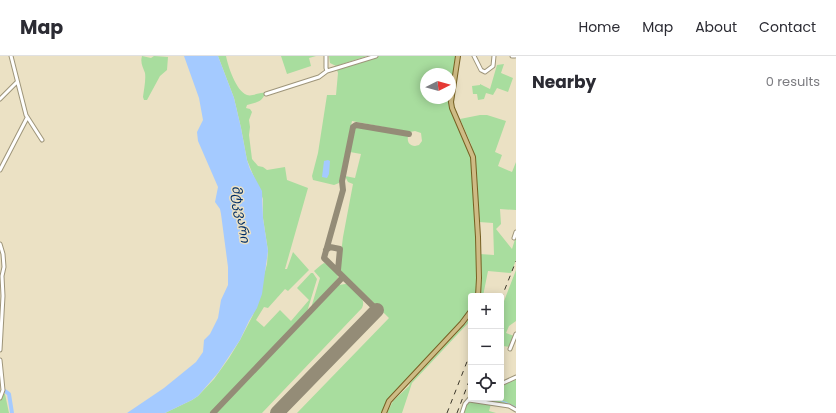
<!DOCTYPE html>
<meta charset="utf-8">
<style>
body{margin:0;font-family:Poppins,"Noto Sans Georgian",sans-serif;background:#f7f7f7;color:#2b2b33}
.controls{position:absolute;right:12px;bottom:12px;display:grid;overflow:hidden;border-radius:4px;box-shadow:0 2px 10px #0003}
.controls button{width:36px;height:36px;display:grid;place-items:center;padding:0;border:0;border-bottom:1px solid #e1e1e2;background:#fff;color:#2b2b33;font:20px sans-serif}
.compass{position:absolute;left:420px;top:12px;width:36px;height:36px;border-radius:50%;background:#fff;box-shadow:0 2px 10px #0003;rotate:84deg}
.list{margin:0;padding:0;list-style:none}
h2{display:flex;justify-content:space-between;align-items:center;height:52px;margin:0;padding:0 16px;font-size:17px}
h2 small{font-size:13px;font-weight:400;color:#7c7c81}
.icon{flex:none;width:22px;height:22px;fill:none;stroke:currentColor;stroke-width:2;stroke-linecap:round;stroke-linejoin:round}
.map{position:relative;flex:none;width:516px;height:357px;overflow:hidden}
header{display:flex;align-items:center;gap:24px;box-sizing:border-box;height:56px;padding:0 20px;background:#fff;border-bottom:1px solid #e1e1e2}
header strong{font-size:19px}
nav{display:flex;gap:22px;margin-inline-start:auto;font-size:14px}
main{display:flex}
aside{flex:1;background:#fff}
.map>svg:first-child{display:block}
</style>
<header>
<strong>Map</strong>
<nav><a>Home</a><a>Map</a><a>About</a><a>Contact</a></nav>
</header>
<main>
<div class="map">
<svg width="516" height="357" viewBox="0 0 516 357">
<rect width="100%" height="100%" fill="#ebe1c4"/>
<!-- green -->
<path fill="#a8dd9e" d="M142 0 151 2 154 0 168 1 167 14 160 20 147 44H144L143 41C144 33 146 24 145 17 143 11 140 7 142 0Z
M218 0H226C228 10 236 35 247 39 252 41 259 36 265 37 263 46 255 47 247 49L246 52 250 53 252 56 249 64 250 71 249 79 252 103 258 110 263 111 267 114 285 111 287 124 308 132 285 213H287L293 196 309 214 288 235 285 233 268 252 264 251 256 264 264 271 280 254 291 265 309 244 297 232 311 217H313L317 223 307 256 211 357H165L192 344 198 340 214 323 229 302 240 284 253 259 267 208 268 195 263 162V143L247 104 241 72 234 42Z
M281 0H316L309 2 311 10 287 18Z
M329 0H367L336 10 330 7Z
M379 0H456L450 37V18H426V42H449V46L471 97 472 108 478 224 476 240H471V253L470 255 431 298 390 343 383 357H297L389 262 339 213 343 181 353 128 348 126 345 120 355 122 361 98 350 96 355 71 408 80C407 86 409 89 415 90L419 89 422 85 421 77 415 75 410 76 352 65 339 127 334 129 313 124 312 120 318 97 327 39H336L338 17 337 14Z
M504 8 501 17 513 22 508 36 497 32 493 39 486 37 484 43 478 44 477 38H473L472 30 480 29V28L490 33 497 9Z
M480 59H487L506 65 495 96 502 99 498 110 512 116 516 106V154L500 153 501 168 496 173 512 193 516 180V204L511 217 488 215 483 240H480L482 218 480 198 494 199 493 167 479 166 475 103 471 88 460 63Z
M324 207 327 208 337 216 338 222 311 252 320 222 314 215 321 209Z
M516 214V265L509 270 506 277 514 280 510 291 503 290 501 294V253Z
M345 228H348C355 235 367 242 362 252L262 357H216L339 229Z
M471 259V264L412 327 402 357H387L393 345 409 330 410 327 466 267Z
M516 322V353L477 344 474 342H501V329Z
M0 337 5 338 9 357H0Z
M470 346 491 348 489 355 496 357H463L466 349Z"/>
<!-- water -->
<path fill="#a4caff" d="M184 0H218L234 42 241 72 247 104 250 113 262 135 263 162 268 195 262 238 257 252 249 265 240 284 218 317 198 340 192 344 165 357H127L164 332 196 306 203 296 204 284 210 278 218 262 221 244 228 229V211L221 158 220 153 215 146 218 131 198 85 197 76 203 64 199 42Z
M328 104 330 105 329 118 327 122 322 121 324 105Z"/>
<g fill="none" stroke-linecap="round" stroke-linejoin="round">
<!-- stream -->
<path stroke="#a4caff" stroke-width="1" d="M484 342H492L505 346 516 351"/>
<!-- river -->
<path stroke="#a4caff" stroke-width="4" d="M5 335 9 338 12 357"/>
<!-- taxiway -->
<path stroke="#948c77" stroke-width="6" d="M326 194 330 191 340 193 338 214
M377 254 324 202 343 134 342 125 353 71 356 69 409 78
M213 357 343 221"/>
<!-- runway -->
<path stroke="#948c77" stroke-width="14" d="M277 357 377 254"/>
<!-- minor casing -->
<g stroke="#9e957a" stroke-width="5">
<path id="minor" d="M11 0 26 59 42 84
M326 0V12L327 15
M474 0 481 14 485 16 493 10 494 0
M512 0H515
M266 38 319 21 327 15 337 12 376 0
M0 43 17 26
M0 114 27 62
M514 182 516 176
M0 188 3 198 4 211 2 220 3 240 0 294
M510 293 516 278
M0 304 3 334 0 342
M501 328 516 321
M469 344 509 350 516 354
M462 357 465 348 471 341"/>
</g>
<!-- major casing -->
<g stroke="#776123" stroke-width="6">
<path id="major" d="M458 0 451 46 452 52 473 101 478 181 479 222 478 240
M384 357 389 345 462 267 471 255"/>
</g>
<!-- minor -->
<use href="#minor" stroke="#fff" stroke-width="3"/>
<!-- major -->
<use href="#major" stroke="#cebb85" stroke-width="4"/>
<!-- rail -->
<path stroke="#3c372a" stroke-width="1" stroke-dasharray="5 5" stroke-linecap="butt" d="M501 243 516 205
M447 357 470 298
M457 357 471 320"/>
</g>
<g text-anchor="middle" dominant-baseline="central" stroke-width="3" stroke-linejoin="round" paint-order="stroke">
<!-- water labels -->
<g font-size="13" font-style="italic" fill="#002e66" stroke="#ebe1c4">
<text transform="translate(241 158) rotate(81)">მტკვარი</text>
</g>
</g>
</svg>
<div class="controls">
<button>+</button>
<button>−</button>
<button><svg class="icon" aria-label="locate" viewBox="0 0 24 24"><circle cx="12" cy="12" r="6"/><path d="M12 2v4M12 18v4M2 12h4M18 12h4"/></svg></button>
</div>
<svg class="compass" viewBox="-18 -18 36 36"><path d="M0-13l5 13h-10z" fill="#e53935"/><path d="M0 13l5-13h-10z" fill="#7c7c81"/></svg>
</div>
<aside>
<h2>Nearby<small>0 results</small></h2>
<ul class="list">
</ul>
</aside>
</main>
